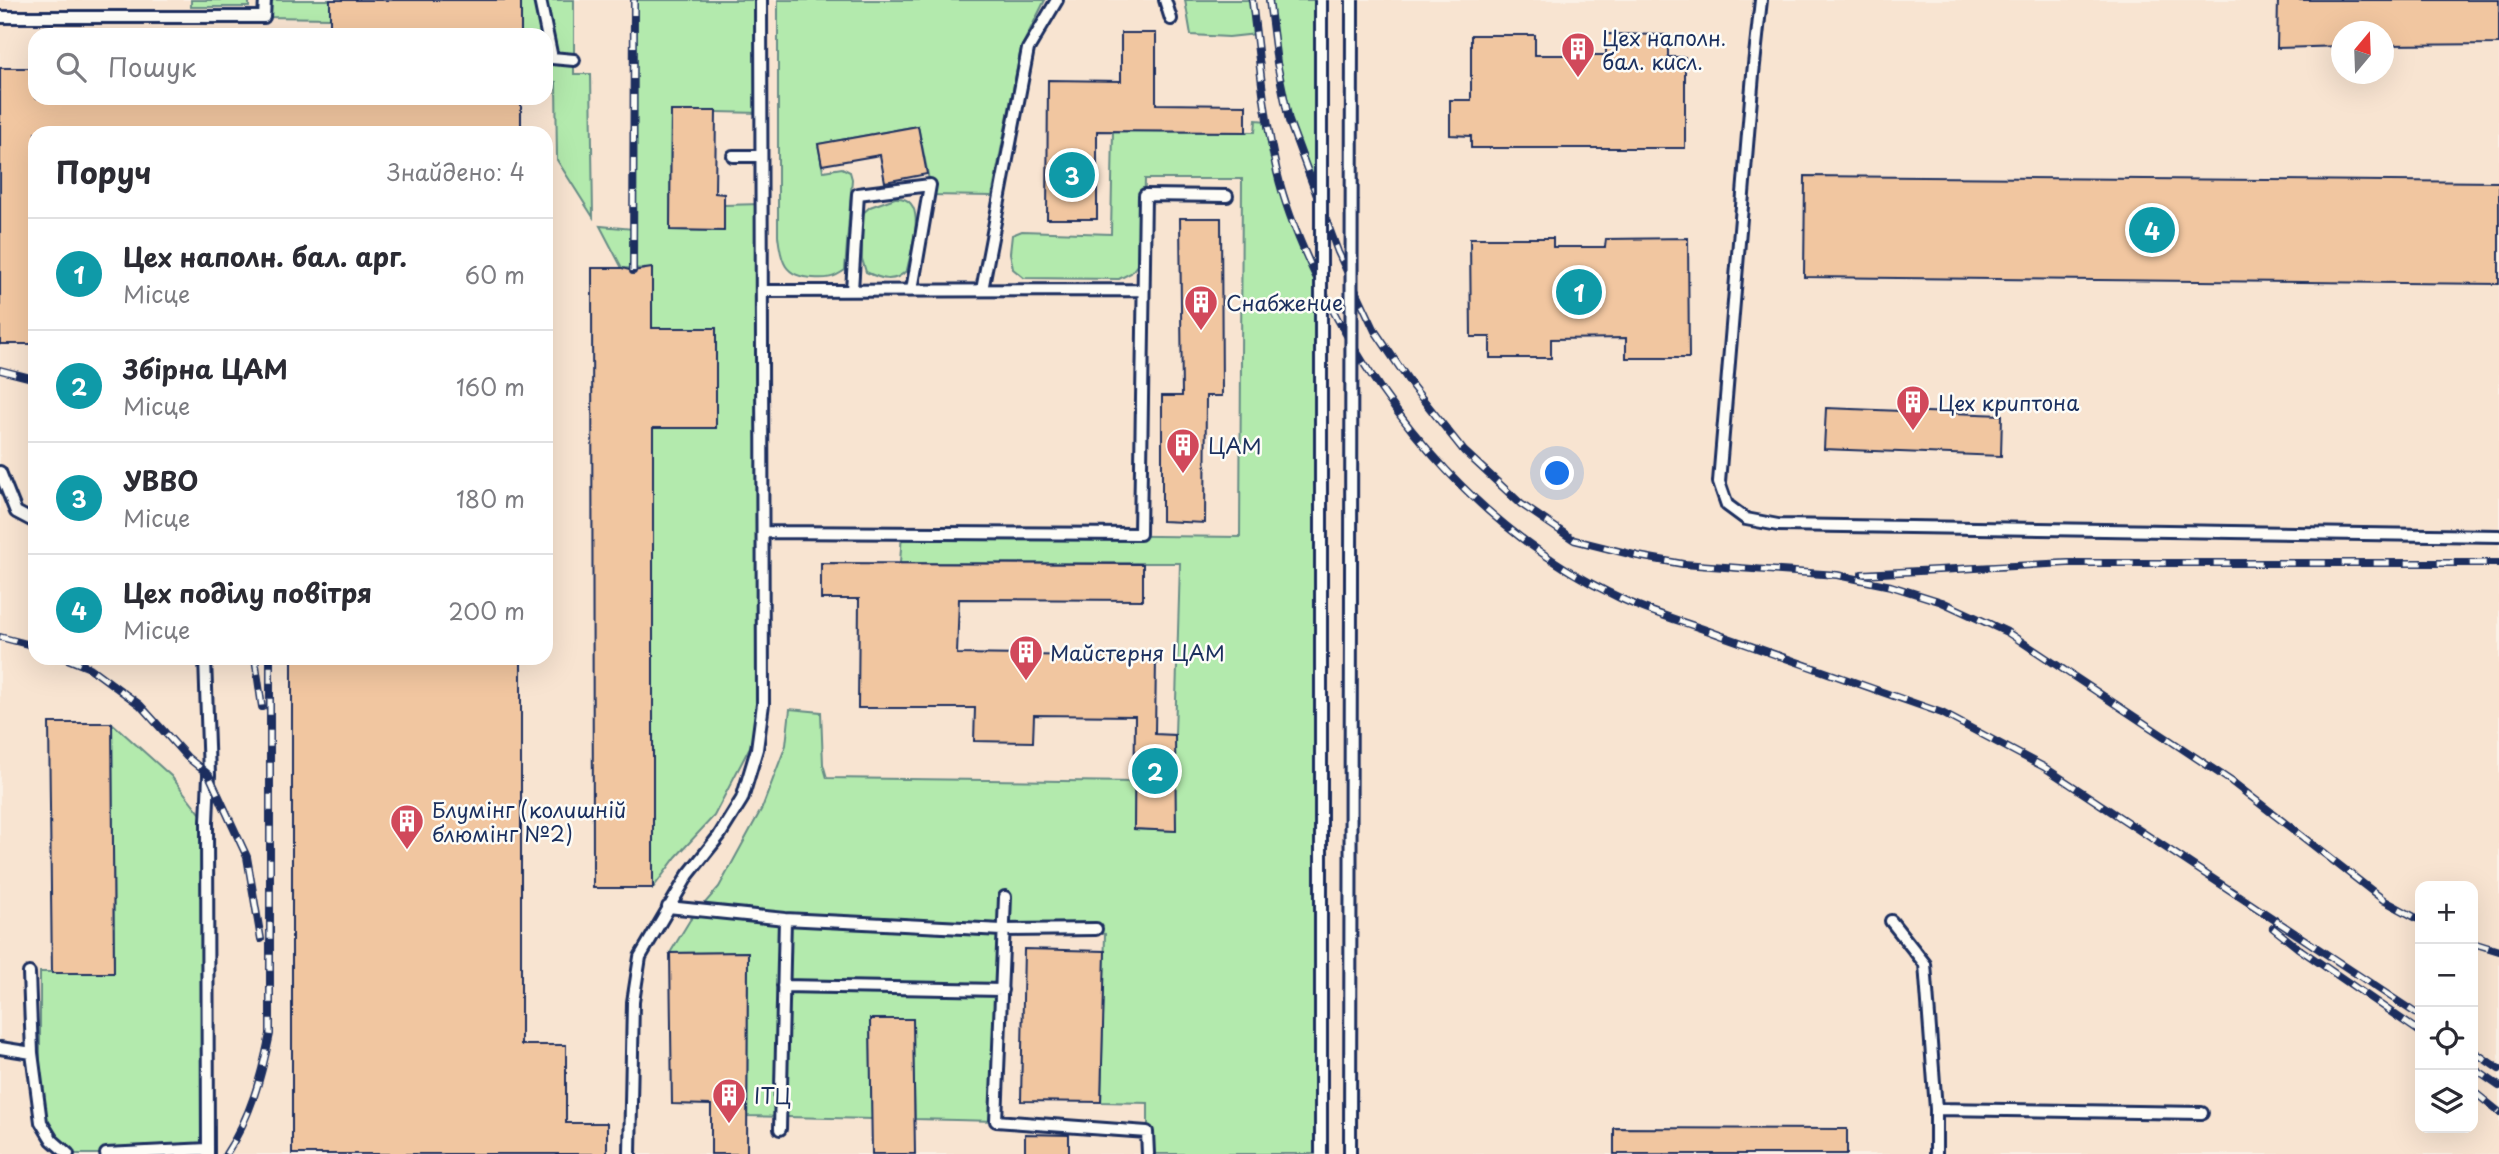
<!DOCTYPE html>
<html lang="uk">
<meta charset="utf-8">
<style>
body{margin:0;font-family:"Playpen Sans",sans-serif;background:#f2f2f3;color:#2b2b33}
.controls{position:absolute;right:21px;bottom:21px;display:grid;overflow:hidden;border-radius:14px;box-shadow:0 7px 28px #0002}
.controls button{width:63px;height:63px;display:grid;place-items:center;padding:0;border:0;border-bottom:2px solid #e1e1e2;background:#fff;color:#2b2b33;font:35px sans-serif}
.compass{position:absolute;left:2331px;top:21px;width:63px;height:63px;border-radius:50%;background:#fff;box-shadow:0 7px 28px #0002;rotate:19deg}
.you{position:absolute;left:1558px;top:474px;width:24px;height:24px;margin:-18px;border:5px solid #fff;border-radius:50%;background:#1a73e8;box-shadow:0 0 0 10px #1a73e833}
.badge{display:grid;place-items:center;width:46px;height:46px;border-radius:50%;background:#b45309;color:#fff;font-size:23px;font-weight:700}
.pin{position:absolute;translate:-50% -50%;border:4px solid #fff;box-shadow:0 2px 7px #0006}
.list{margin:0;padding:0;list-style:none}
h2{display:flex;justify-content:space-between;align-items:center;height:91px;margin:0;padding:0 28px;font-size:30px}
h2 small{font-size:23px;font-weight:400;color:#7c7c81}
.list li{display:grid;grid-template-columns:46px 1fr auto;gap:21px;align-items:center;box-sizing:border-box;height:112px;padding:0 28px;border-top:2px solid #e1e1e2}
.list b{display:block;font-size:26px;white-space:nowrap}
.list p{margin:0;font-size:23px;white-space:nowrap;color:#7c7c81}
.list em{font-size:23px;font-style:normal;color:#7c7c81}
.icon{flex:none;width:38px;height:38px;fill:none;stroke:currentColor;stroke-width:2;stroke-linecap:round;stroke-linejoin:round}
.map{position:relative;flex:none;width:2499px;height:1154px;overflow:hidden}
.search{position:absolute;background:#fff;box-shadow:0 7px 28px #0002;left:28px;top:28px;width:525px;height:77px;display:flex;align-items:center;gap:18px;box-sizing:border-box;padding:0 24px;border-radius:21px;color:#7c7c81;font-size:26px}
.panel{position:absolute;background:#fff;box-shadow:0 7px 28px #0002;left:28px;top:126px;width:525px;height:539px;border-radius:21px}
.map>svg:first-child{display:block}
</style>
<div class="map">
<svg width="2499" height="1154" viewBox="0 0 2499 1154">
<rect width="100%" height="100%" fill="#fbf1e6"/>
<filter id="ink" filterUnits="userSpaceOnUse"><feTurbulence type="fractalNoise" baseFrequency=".0143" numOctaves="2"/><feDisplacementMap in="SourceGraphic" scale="14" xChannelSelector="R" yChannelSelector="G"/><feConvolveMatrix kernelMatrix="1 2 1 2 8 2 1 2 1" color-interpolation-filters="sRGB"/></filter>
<g filter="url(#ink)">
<!-- built -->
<path fill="#f8e4d1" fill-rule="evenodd" d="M0 0H2499V1154H0ZM2342 32H2384V74H2342ZM35 35H546V98H35ZM35 133H546V658H35ZM2420 886H2473V1128H2420Z"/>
<!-- green -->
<path fill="#b3eaad" stroke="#678c86" stroke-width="2" d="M191 0H249V7H191Z
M264 0H330V18L264 17Z
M521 0H574V74H591L593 217 557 160 556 82 546 81V35H521Z
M634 0H761V113L671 111 670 230 723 231 724 205 761 204 763 704 754 739 714 816 676 857 653 888V428H716V328H652V269L622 268 600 226 633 229Z
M778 0H1045L1021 48 992 196 929 195 930 185 918 126 818 144 823 171 842 168 850 172 852 179 845 270C834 278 827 279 813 278 784 277 781 261 778 236Z
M1185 0H1252L1256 34 1229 37 1191 35Z
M1269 0H1321V207L1289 121 1277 63Z
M1256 120 1267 121C1278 179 1294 234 1321 287V1154H1148V1103L1101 1102 1105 934 1092 933 1002 931 996 1121 915 1119 912 1019H870L872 1119 747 1116 748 952 670 953 690 920 719 887 762 808 786 745 790 709 821 712 823 764 827 778 1135 782 1134 829 1175 831V735L1180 563H900L902 533 1240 537 1242 179H1145L1143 257 1131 273 1119 279 1024 278 1013 269 1010 253 1012 235 1022 231 1111 234 1113 131 1255 132Z
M895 198C930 196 911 250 907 270 894 284 881 279 866 272L862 259V214L870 207Z
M112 723 171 776 207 822 208 1154H68L44 1127 40 1066V972H114Z"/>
<!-- building -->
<path fill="#f1c6a0" stroke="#1b2f5e" stroke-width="2" d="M330 0H521V35H330Z
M2278 0H2499V44L2384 45V32H2342V46L2277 48Z
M1121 33H1156V104L1246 105V132L1097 131V219H1047L1048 80 1121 81Z
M1606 34 1668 35V57H1685V148H1471V136L1450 135V100H1471V35H1535V55H1606Z
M0 68H35V98H521V133H35V344H0Z
M671 111H716L715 193 724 194V231L670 230Z
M918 126 927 174 885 182 880 155 822 165 818 144Z
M1805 176 2499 182V284L1804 277Z
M1180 218H1221L1222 396H1206L1205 523 1162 521V396H1182Z
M1470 238H1553V247H1605L1606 239 1688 238 1689 358H1626V338L1551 339V358H1490V337H1471Z
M592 268H622L633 271 652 268V328H716V428H653V888H593Z
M1826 408 2002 415 2001 456 1824 449Z
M821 563 1143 564V600L959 599 957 654 1156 657 1155 734 1175 735 1176 831 1134 829 1135 716 1034 715 1033 742 974 741 975 708H858L859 599H821Z
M292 658H521V1045H566V1123H607V1154H292Z
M49 723H112L114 973H52Z
M1024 949 1105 951 1101 1102 1021 1101Z
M748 952 747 1154H711V1105L672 1104 670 953Z
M870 1019H913L915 1154H872Z
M1614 1128 1847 1129V1154H1614Z
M1025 1134 1069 1135V1154H1025Z"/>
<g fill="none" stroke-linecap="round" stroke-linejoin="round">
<!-- lane casing -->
<g stroke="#1b2f5e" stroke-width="16">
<path id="lane" d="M540 0 552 58 574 60
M1165 0 1171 19
M1761 0 1753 74 1719 482 1727 505 1746 519 1778 525 2499 536
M0 17H264L265 0
M733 156H761
M852 290 858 194 930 185 912 290
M982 290 1028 49 1057 0
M762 291 1142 290
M0 472 16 512 35 522
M763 532 1140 534 1145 195 1227 196
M205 658 209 775 207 822 208 1154
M1005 897 996 1121 1147 1132 1148 1154
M668 907 785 919 1002 930 1096 929
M1891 921 1925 964 1936 1109V1154
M29 973 32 1053 41 1122 52 1140 68 1154
M783 986 1002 990
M0 1048 32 1053
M1936 1109 2202 1113
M780 1129 785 919
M106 1154 208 1149
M630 1154 633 1002 640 957 688 875 719 836 742 799 757 749 763 704 761 0"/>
</g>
<!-- lane -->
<use href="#lane" stroke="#fdfcf7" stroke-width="10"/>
<!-- rail casing -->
<g stroke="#1b2f5e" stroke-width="8">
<path id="rail" d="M1252 0C1259 57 1264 116 1277 172 1287 214 1305 255 1324 293 1388 421 1489 537 1620 598 1651 613 1685 622 1717 634 1792 661 1867 686 1942 713L2044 767 2420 1016
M1269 0 1277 63 1289 121 1338 252 1375 331 1413 387 1464 451 1521 504 1574 540 1638 556 1683 564 1837 575 1891 586 1942 602 2007 632 2231 781 2385 901 2420 920
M633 271 634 0
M0 370 35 379
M1862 574 2068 563H2499
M0 637 35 646
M65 658 90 668 140 705 187 757 209 775 247 857 261 939
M255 658 262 707
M2273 928 2298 948 2420 1032
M2473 943 2499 951
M2473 1051 2499 1069
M2473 1068 2499 1086
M2473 1091 2499 1112
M226 1154C251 1116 261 1078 270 1034V658"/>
</g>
<!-- rail -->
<use href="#rail" stroke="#fdfcf7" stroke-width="5" stroke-dasharray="16" stroke-linecap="butt"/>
<!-- lane-bridge casing -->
<g stroke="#1b2f5e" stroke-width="16" stroke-linecap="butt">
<path id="lane-bridge" d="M1321 1154V0
M1350 1154 1352 0"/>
</g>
<!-- lane-bridge -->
<use href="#lane-bridge" stroke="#fdfcf7" stroke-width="10"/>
</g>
</g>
<!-- icons -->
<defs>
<g id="building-pin" transform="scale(1.75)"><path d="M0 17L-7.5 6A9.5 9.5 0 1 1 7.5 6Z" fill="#d1495b" stroke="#fdfcf7"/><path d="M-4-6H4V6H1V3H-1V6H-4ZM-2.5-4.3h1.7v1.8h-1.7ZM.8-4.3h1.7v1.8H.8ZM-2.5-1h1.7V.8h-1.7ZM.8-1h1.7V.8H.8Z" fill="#fff"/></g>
</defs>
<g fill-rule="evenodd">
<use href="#building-pin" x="1578" y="49"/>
<use href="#building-pin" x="1201" y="302"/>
<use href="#building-pin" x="1913" y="402"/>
<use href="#building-pin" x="1183" y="445"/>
<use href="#building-pin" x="1026" y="652"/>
<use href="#building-pin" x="407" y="821"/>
<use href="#building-pin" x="729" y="1095"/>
</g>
<g text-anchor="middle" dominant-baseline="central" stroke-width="5" stroke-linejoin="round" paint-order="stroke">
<!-- poi labels -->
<g font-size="21" fill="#1b2f5e" stroke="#fdfcf7" text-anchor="start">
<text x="1602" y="37">Цех наполн.<tspan x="1602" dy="24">бал. кисл.</tspan></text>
<text x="1226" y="302">Снабжение</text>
<text x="1938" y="402">Цех криптона</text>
<text x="1208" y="445">ЦАМ</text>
<text x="1050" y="652">Майстерня ЦАМ</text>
<text x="432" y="809">Блумінг (колишній<tspan x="432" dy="24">блюмінг №2)</tspan></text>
<text x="754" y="1095">ІТЦ</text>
</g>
</g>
</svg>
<div class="controls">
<button>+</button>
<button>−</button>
<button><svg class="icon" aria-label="locate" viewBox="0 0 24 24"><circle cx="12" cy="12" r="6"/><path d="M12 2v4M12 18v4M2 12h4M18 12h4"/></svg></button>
<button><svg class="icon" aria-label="layers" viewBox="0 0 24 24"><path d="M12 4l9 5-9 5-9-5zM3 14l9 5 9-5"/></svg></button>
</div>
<svg class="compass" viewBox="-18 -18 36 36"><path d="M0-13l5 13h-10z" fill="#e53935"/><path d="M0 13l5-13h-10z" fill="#7c7c81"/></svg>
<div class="you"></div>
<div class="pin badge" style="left:1579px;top:292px;background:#0f9aa8">1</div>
<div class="pin badge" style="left:1155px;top:771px;background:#0f9aa8">2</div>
<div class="pin badge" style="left:1072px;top:175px;background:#0f9aa8">3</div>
<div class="pin badge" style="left:2152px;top:230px;background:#0f9aa8">4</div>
<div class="search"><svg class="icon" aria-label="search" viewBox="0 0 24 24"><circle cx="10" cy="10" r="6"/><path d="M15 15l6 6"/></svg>Пошук</div>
<section class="panel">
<h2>Поруч<small>Знайдено: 4</small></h2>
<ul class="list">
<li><span class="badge" style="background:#0f9aa8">1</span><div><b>Цех наполн. бал. арг.</b><p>Місце</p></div><em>60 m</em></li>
<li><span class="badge" style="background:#0f9aa8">2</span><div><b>Збірна ЦАМ</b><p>Місце</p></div><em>160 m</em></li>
<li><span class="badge" style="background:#0f9aa8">3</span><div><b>УВВО</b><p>Місце</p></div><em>180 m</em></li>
<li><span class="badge" style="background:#0f9aa8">4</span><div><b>Цех поділу повітря</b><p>Місце</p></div><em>200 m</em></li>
</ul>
</section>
</div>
